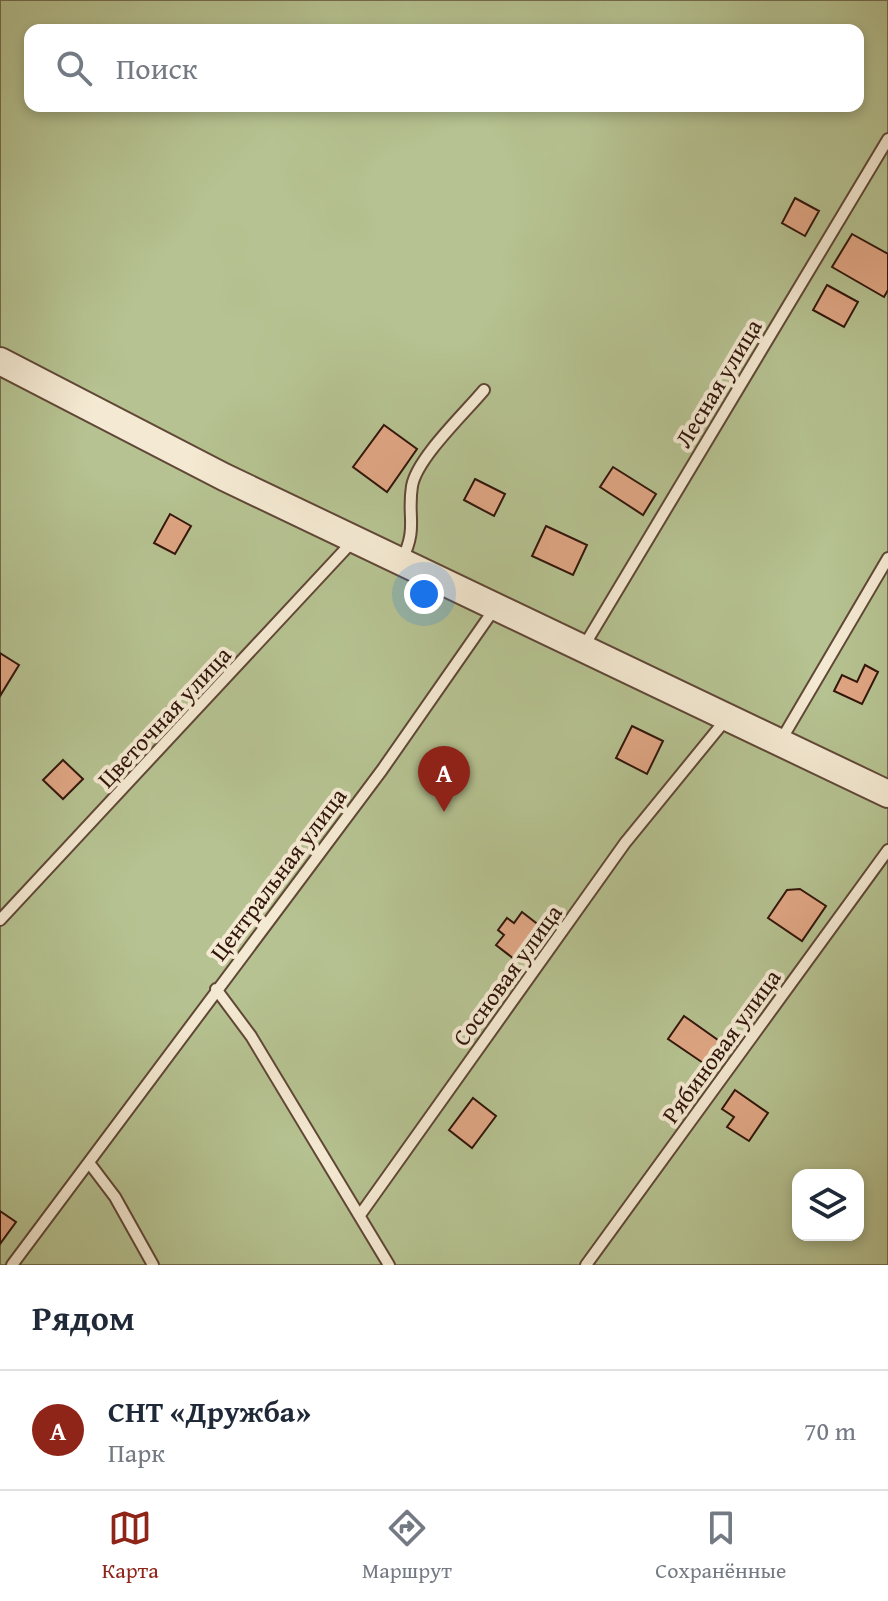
<!DOCTYPE html>
<html lang="ru">
<meta charset="utf-8">
<style>
body{margin:0;font-family:"Gentium Book Plus",serif;background:#f2f2f3;color:#1f2937}
.controls{position:absolute;right:24px;bottom:24px;display:grid;overflow:hidden;border-radius:16px;box-shadow:0 4px 12px #0003}
.controls button{width:72px;height:72px;display:grid;place-items:center;padding:0;border:0;border-bottom:2px solid #e0e1e3;background:#fff;color:#1f2937;font:40px sans-serif}
.you{position:absolute;left:424px;top:594px;width:28px;height:28px;margin:-20px;border:6px solid #fff;border-radius:50%;background:#1a73e8;box-shadow:0 0 0 12px #1a73e833}
.badge{display:grid;place-items:center;width:52px;height:52px;border-radius:50%;background:#8f2418;color:#fff;font-size:26px;font-weight:700}
.pin{position:absolute;translate:-50% -66px;filter:drop-shadow(0 2px 4px #0008)}
.pin::after{content:'';position:absolute;top:42px;width:28px;height:24px;background:inherit;clip-path:polygon(0 0,100% 0,50% 100%)}
.list{margin:0;padding:0;list-style:none}
h2{display:flex;justify-content:space-between;align-items:center;height:104px;margin:0;padding:0 32px;font-size:34px}
h2 small{font-size:26px;font-weight:400;color:#747a83}
.list li{display:grid;grid-template-columns:52px 1fr auto;gap:24px;align-items:center;box-sizing:border-box;height:120px;padding:0 32px;border-top:2px solid #e0e1e3}
.list b{display:block;font-size:30px;white-space:nowrap}
.list p{margin:0;font-size:26px;white-space:nowrap;color:#747a83}
.list em{font-size:26px;font-style:normal;color:#747a83}
.icon{flex:none;width:44px;height:44px;fill:none;stroke:currentColor;stroke-width:2;stroke-linecap:round;stroke-linejoin:round}
.map{position:relative;flex:none;width:888px;height:1265px;overflow:hidden}
.search{position:absolute;background:#fff;box-shadow:0 4px 12px #0003;left:24px;right:24px;top:24px;height:88px;display:flex;align-items:center;gap:20px;box-sizing:border-box;padding:0 28px;border-radius:16px;color:#747a83;font-size:30px}
.sheet{height:224px;background:#fff}
nav{display:flex;justify-content:space-around;align-items:center;box-sizing:border-box;height:112px;border-top:2px solid #e0e1e3;background:#fff;font-size:22px;color:#747a83}
nav a{display:grid;justify-items:center;gap:4px}
nav .on{color:#8f2418}
.map>svg:first-child{display:block}
</style>
<div class="map">
<svg width="888" height="1265" viewBox="0 0 888 1265">
<rect width="100%" height="100%" fill="#eeddba"/>
<filter id="stains"><feTurbulence type="fractalNoise" baseFrequency=".0025" numOctaves="4"/><feColorMatrix values="0 0 0 0 .2 0 0 0 0 .09 0 0 0 0 .02 0 0 0 .5 -.17"/></filter>
<radialGradient id="worn" r=".72"><stop offset=".6" stop-color="#630" stop-opacity="0"/><stop offset="1" stop-color="#630" stop-opacity=".3"/></radialGradient>
<!-- green -->
<path fill="#b6c291" stroke="#746c4e" stroke-width="2" fill-rule="evenodd" d="M0 0H888V1265H0ZM30 30H858V106H30ZM798 1175H858V1235H798Z"/>
<!-- building -->
<path fill="#e0a684" stroke="#31150a" stroke-width="2" d="M795 198 819 211 805 236 782 223Z
M852 234 888 254V290L884 297 832 267Z
M827 285 858 302 844 327 813 310Z
M384 425 417 449 387 492 353 467Z
M613 467 656 494 643 515 600 487Z
M475 479 505 494 494 516 464 500Z
M170 514 191 526 175 554 154 543Z
M546 526 587 545 573 575 532 556Z
M0 653 19 665 0 696Z
M865 665 878 672 862 704 834 691 842 675 857 682Z
M632 726 663 741 647 774 616 758Z
M63 760 83 779 63 799 43 780Z
M800 889 826 906 802 941 768 918 787 890Z
M522 912 540 926 533 935 539 939 531 950 524 945 514 959 496 945 504 935 498 930 507 918 514 923Z
M684 1016 725 1045 709 1067 668 1039Z
M735 1090 768 1113 749 1141 727 1127 734 1117 722 1109Z
M473 1098 496 1116 472 1148 449 1130Z
M0 1211 16 1222 0 1244Z"/>
<g fill="none" stroke-linecap="round" stroke-linejoin="round">
<!-- service casing -->
<g stroke="#604736" stroke-width="14">
<path id="service" d="M402 560C418 527 407 517 412 486 417 458 465 413 484 390
M584 646 888 139
M780 742 888 558
M0 920 353 541
M216 989 251 1036 389 1265
M90 1164 115 1197 153 1265
M360 1215 625 843 727 718
M12 1265 382 770 495 608
M586 1265 888 850"/>
</g>
<!-- tertiary casing -->
<g stroke="#604736" stroke-width="30">
<path id="tertiary" d="M0 361 224 477 888 794"/>
</g>
<!-- service -->
<use href="#service" stroke="#f4e9d2" stroke-width="10"/>
<!-- tertiary -->
<use href="#tertiary" stroke="#f4e9d2" stroke-width="26"/>
</g>
<g text-anchor="middle" dominant-baseline="central" stroke-width="8" stroke-linejoin="round" paint-order="stroke">
<!-- street labels -->
<g font-size="24" fill="#31150a" stroke="#f4e9d2">
<text transform="translate(718 383) rotate(-59)">Лесная улица</text>
<text transform="translate(164 717) rotate(-47)">Цветочная улица</text>
<text transform="translate(278 874) rotate(-53)">Центральная улица</text>
<text transform="translate(507 975) rotate(-54)">Сосновая улица</text>
<text transform="translate(721 1046) rotate(-54)">Рябиновая улица</text>
</g>
</g>
<rect width="100%" height="100%" filter="url(#stains)"/>
<rect width="100%" height="100%" fill="url(#worn)"/>
</svg>
<div class="controls">
<button><svg class="icon" aria-label="layers" viewBox="0 0 24 24"><path d="M12 4l9 5-9 5-9-5zM3 14l9 5 9-5"/></svg></button>
</div>
<div class="you"></div>
<div class="pin badge" style="left:444px;top:812px">A</div>
<div class="search"><svg class="icon" aria-label="search" viewBox="0 0 24 24"><circle cx="10" cy="10" r="6"/><path d="M15 15l6 6"/></svg>Поиск</div>
</div>
<section class="sheet">
<h2>Рядом<small></small></h2>
<ul class="list">
<li><span class="badge">A</span><div><b>СНТ «Дружба»</b><p>Парк</p></div><em>70 m</em></li>
</ul>
</section>
<nav>
<a class="on"><svg class="icon" aria-label="map" viewBox="0 0 24 24"><path d="M3 6l6-2 6 2 6-2v14l-6 2-6-2-6 2zM9 4v14M15 6v14"/></svg>Карта</a>
<a><svg class="icon" aria-label="directions" viewBox="0 0 24 24"><path d="M12 3l9 9-9 9-9-9zM9 14v-3h6M13 9l2 2-2 2"/></svg>Маршрут</a>
<a><svg class="icon" aria-label="saved" viewBox="0 0 24 24"><path d="M7 4h10v16l-5-4-5 4z"/></svg>Сохранённые</a>
</nav>
